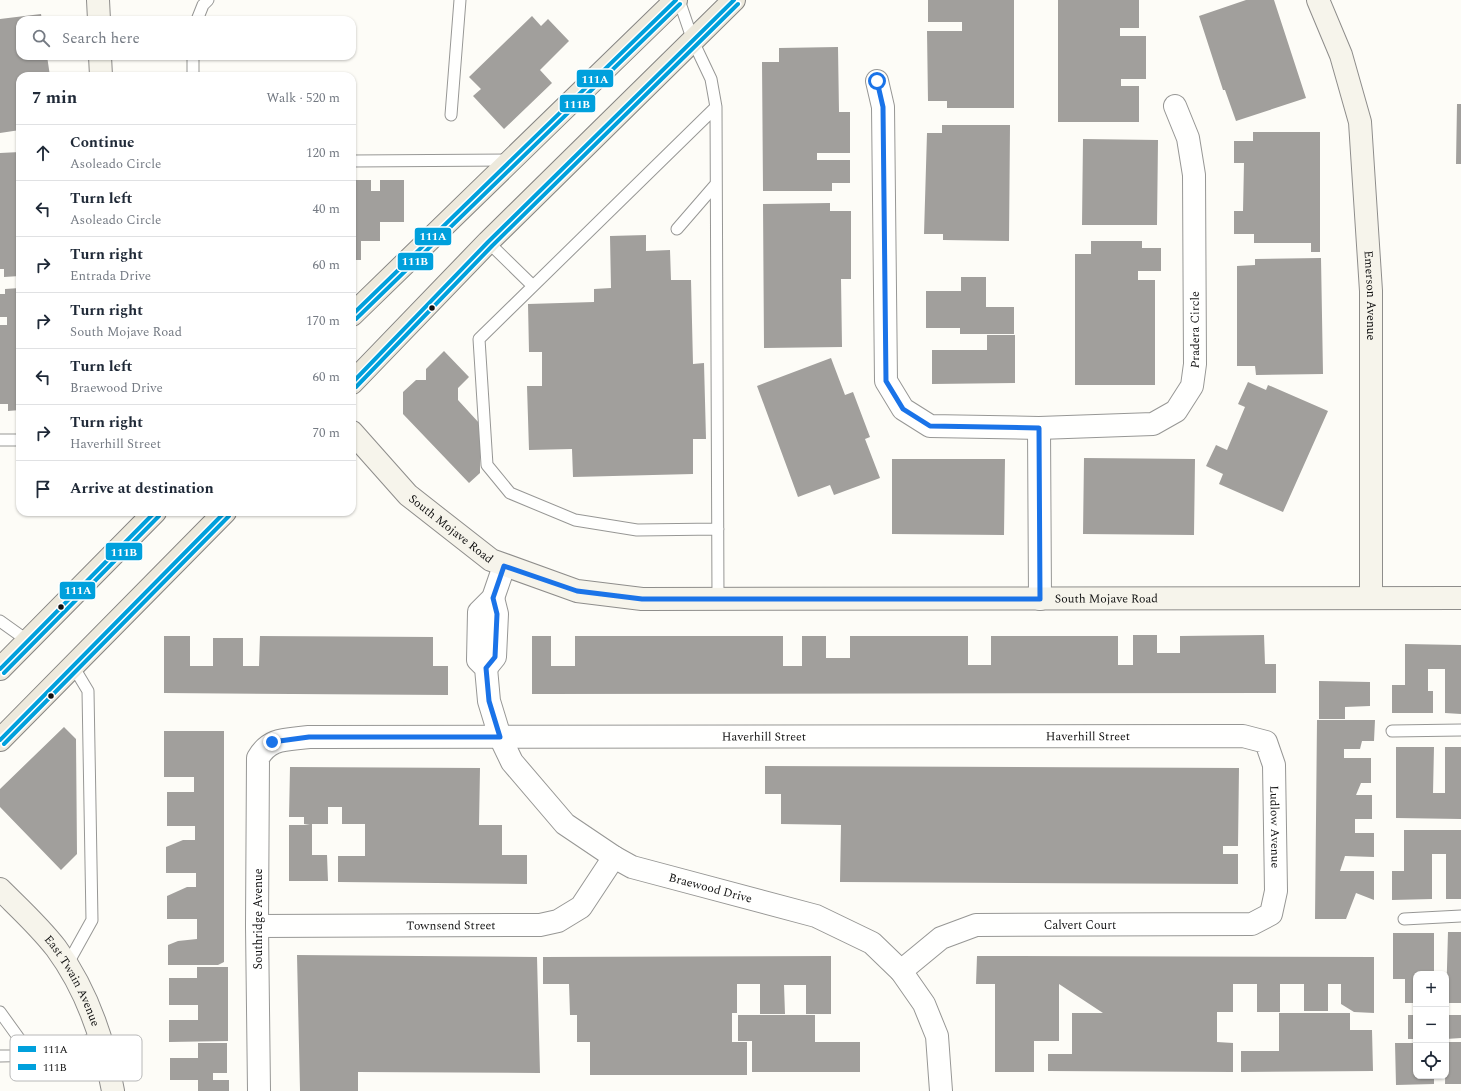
<!DOCTYPE html>
<meta charset="utf-8">
<style>
body{margin:0;font-family:Spectral,serif;background:#f2f2f3;color:#1f2937}
.controls{position:absolute;right:12px;bottom:12px;display:grid;overflow:hidden;border-radius:8px;box-shadow:0 1px 3px #0004}
.controls button{width:36px;height:36px;display:grid;place-items:center;padding:0;border:0;border-bottom:1px solid #e0e1e3;background:#fff;color:#1f2937;font:20px sans-serif}
.stop{position:absolute;width:12px;height:12px;margin:-9px;border:3px solid #1a73e8;border-radius:50%;background:#fff}
.stop.end{background:#1a73e8;border-color:#fff;box-shadow:0 1px 4px #0008}
.list{margin:0;padding:0;list-style:none}
h2{display:flex;justify-content:space-between;align-items:center;height:52px;margin:0;padding:0 16px;font-size:17px}
h2 small{font-size:13px;font-weight:400;color:#747a83}
.list li{display:grid;grid-template-columns:26px 1fr auto;gap:12px;align-items:center;box-sizing:border-box;height:56px;padding:0 16px;border-top:1px solid #e0e1e3}
.list b{display:block;font-size:15px;white-space:nowrap}
.list p{margin:0;font-size:13px;white-space:nowrap;color:#747a83}
.list em{font-size:13px;font-style:normal;color:#747a83}
.icon{flex:none;width:22px;height:22px;fill:none;stroke:currentColor;stroke-width:2;stroke-linecap:round;stroke-linejoin:round}
.map{position:relative;flex:none;width:1461px;height:1091px;overflow:hidden}
.search{position:absolute;background:#fff;box-shadow:0 1px 3px #0004;left:16px;top:16px;width:340px;height:44px;display:flex;align-items:center;gap:10px;box-sizing:border-box;padding:0 14px;border-radius:12px;color:#747a83;font-size:15px}
.panel{position:absolute;background:#fff;box-shadow:0 1px 3px #0004;left:16px;top:72px;width:340px;height:444px;border-radius:12px}
.map>svg:first-child{display:block}
</style>
<div class="map">
<svg width="1461" height="1091" viewBox="0 0 1461 1091">
<rect width="100%" height="100%" fill="#fdfcf7"/>
<!-- building -->
<path fill="#a19f9c" d="M928 0H1014V108H947V101H928L927 31H962V22H928Z
M1058 0H1139V28H1120V36H1146V79H1121V86H1139V122H1058Z
M1246 0H1274L1306 98 1236 121 1225 90H1223L1199 16Z
M41 14 42 20H20V56H47L50 76H20V130L0 133V19Z
M532 16 541 26 548 19 569 41 540 70 552 83 504 129 473 96 481 89 469 77Z
M838 47 839 112H850V153H817V160H850V183H832V191H763L762 62H779V48Z
M1457 104H1461V164H1456Z
M942 125H1010L1009 241 943 240V234H924L927 133H942Z
M1253 132H1320V252H1311V243H1254V234H1234V211H1243L1244 163H1234V141H1253Z
M1083 139 1158 140 1157 225H1082Z
M20 152V276L4 277V269H0V153Z
M352 180H371V191H380V180H404V222H380V241H361V260H352Z
M830 203V211H851V279H841L842 347 764 348 763 204Z
M646 235V251L670 250 671 280H691L693 364 704 363 706 439H693V474L573 477 572 449 529 450 527 386H542V352H529L528 304 594 302V289L611 288 610 236Z
M1091 241H1142V248H1161V271H1138V280H1155V385H1075V254H1091Z
M1321 258 1323 374 1256 375 1255 366H1237V266L1255 265V259Z
M961 277H986V307H1014V334H960V328H926V291H961Z
M20 288V410L8 411V404H0V325H7V317H0V294H5V289Z
M987 335H1015V383L932 384V350H987Z
M444 351 469 377 458 388V400L480 424V473L469 483 403 414V392L416 380H426V369Z
M831 358 845 395 853 392 870 437 865 439 880 478 834 495 830 485 798 497 757 386Z
M1248 382 1266 390 1268 385 1328 411 1283 512 1219 484 1223 474 1206 466 1216 445 1227 450 1245 407 1238 404Z
M1084 458 1195 459 1194 535 1083 534Z
M892 459H1005L1004 535 892 534Z
M1133 635H1157V653H1180V636L1264 635 1265 664H1276V693L532 694V636H551V666H575V636H783V666H802V636H826V658H850V636H968V665H991V636H1118V665H1133Z
M164 636H190V666H213V638H243V666H259L260 636 433 637V666H448V695L164 693Z
M1405 644 1461 645V714L1445 713V669H1428V691H1433V713H1392V685H1405Z
M1319 681 1370 682V706L1345 707V719H1319Z
M1317 720H1375L1374 741H1362L1360 749H1344V758H1371V783H1361L1356 795H1372V819H1355V833H1374V857L1345 856 1340 871H1374V900L1356 893 1346 919H1315Z
M64 727 76 739 77 854 61 870 0 807V789Z
M164 731H224V962L218 965H168V945L178 941 197 939V919H167V896L187 887H196V873H166V847L183 840H195V826H167V792H194V777H164Z
M1396 747H1434L1433 793H1445V747H1461V819L1396 818Z
M765 766 1239 768 1238 846H1223V854H1238V884L840 882 841 825 781 824V794H765Z
M290 767 480 768 479 825H502V855H527V884L338 882V856H365V824H342V807H328V824H312V855H327L328 881H289V825H310L304 824V817H289Z
M1404 830H1461V899H1446V854H1432V899L1392 900V871H1404Z
M1448 932H1461V1003H1446Z
M1393 933H1434V974H1416V1003H1405V979H1393Z
M297 955 537 957 540 1073 358 1072V1091H300Z
M831 956V1014H806V985H784L785 1014H760V984H737V1013H732V1042H747V1075H590V1042H577V1015H570L569 984H543V957Z
M977 956 1374 957V1013L1354 1012 1341 1004V984H1328V1011H1304V984H1280V1012H1257V984H1233V1012H1217V1042L1233 1043V1072L1048 1071V1054H1072V1013H1103L1059 984V1041H1034V1072H995V984H976Z
M197 967H228V1041L169 1042V1020H198V1005H169V978H197Z
M1279 1013H1350V1030H1372L1373 1071 1241 1072V1051H1279Z
M738 1015H815V1042H860V1072H752V1041H738Z
M1408 1015H1416V1039H1408Z
M1446 1015H1461V1038L1446 1039Z
M1446 1042H1461V1084H1445Z
M198 1043H227V1073H213V1080H229V1091H198V1080H170V1058H198Z
M1395 1043H1416V1076H1434V1084L1396 1085Z"/>
<g fill="none" stroke-linecap="round" stroke-linejoin="round">
<!-- lane casing -->
<g stroke="#979795" stroke-width="13">
<path id="lane" d="M679 0 693 41 711 79 716 107 718 599
M197 20 203 5 208 0
M193 56V76
M716 107 479 339 487 465 510 493 575 520 637 530 718 529
M451 115 460 0
M352 161 511 160
M677 229 716 184
M488 242 533 286
M0 440H20
M0 621 28 641
M1392 731 1461 730
M1404 919 1461 916
M67 965 92 920 88 691 73 666
M0 1012 31 1055
M0 1056 48 1055 100 1036"/>
</g>
<!-- street casing -->
<g stroke="#979795" stroke-width="24">
<g id="street">
<path id="s1" d="M877 81 883 107 886 381 903 409 930 426 1039 428 1153 424 1176 411 1192 386 1195 364 1194 175 1188 138 1175 106"/>
<path d="M1039 428 1040 599"/>
<path id="s2" d="M504 566 493 598 479 612 478 660 486 668 489 701 500 737 512 762 565 824 614 857 632 867 816 916 872 943 901 971 924 1004 937 1036 941 1091"/>
<path d="M486 668 495 657 497 614 493 598"/>
<path id="s3" d="M257 926 540 925 558 921 581 907 614 857"/>
<path id="s4" d="M259 1091 257 926 258 758C270 737 287 740 309 737L1243 736 1266 742 1274 765 1276 891 1271 914 1252 924 976 925 941 938 901 971"/>
</g>
</g>
<!-- secondary casing -->
<g stroke="#8e8d8b" stroke-width="24">
<g id="secondary">
<path d="M98 0 99 20"/>
<path id="s5" d="M1318 0 1341 55 1360 122 1371 291V598"/>
<path d="M100 56 101 76"/>
<path id="s6" d="M352 432 408 495 491 560 577 591 642 599 1461 598"/>
<path id="s7" d="M0 889C19 908 39 926 56 948 87 990 104 1041 113 1091"/>
</g>
</g>
<!-- primary casing -->
<g stroke="#858482" stroke-width="24">
<path id="primary" d="M352 315 676 0
M352 383 488 242 734 0
M0 669 155 512
M0 740 225 512"/>
</g>
<!-- lane -->
<use href="#lane" stroke="#fffffe" stroke-width="11"/>
<!-- street -->
<use href="#street" stroke="#fffffe" stroke-width="22"/>
<!-- secondary -->
<use href="#secondary" stroke="#f6f4eb" stroke-width="22"/>
<!-- primary -->
<use href="#primary" stroke="#ede9dc" stroke-width="22"/>
<!-- bus-1 casing -->
<g stroke="#fff" stroke-width="7">
<path id="bus-1" d="M352 315 676 0
M352 383 488 242 734 0
M0 669 155 512
M0 740 225 512"/>
</g>
<!-- bus-2 casing -->
<g stroke="#fff" stroke-width="7">
<path id="bus-2" d="M356 319 680 4
M356 387 492 246 738 4
M4 673 159 516
M4 744 229 516"/>
</g>
<!-- bus-1 -->
<use href="#bus-1" stroke="#00a0dc" stroke-width="4"/>
<!-- bus-2 -->
<use href="#bus-2" stroke="#00a0dc" stroke-width="4"/>
</g>
<g fill="none" stroke-linecap="round" stroke-linejoin="round">
<!-- route -->
<path stroke="#1a73e8" stroke-width="5" d="M272 742 309 737H500L489 701 486 668 495 657 497 614 493 598 504 566 577 591 642 599H1040L1039 428 930 426 903 409 886 381 883 107 877 81"/>
</g>
<!-- markers -->
<g fill="#111" stroke="#fff" stroke-width="1.5">
<circle cx="432" cy="308" r="3.5"/>
<circle cx="61" cy="607" r="3.5"/>
<circle cx="51" cy="696" r="3.5"/>
</g>
<g text-anchor="middle" dominant-baseline="central" stroke-width="4" stroke-linejoin="round" paint-order="stroke">
<!-- street labels -->
<g font-size="12" fill="#111" stroke="#fff">
<text stroke="none"><textPath href="#s5" startOffset="303">Emerson Avenue</textPath></text>
<text stroke="none"><textPath href="#s1" startOffset="701">Pradera Circle</textPath></text>
<text stroke="none"><textPath href="#s6" startOffset="139">South Mojave Road</textPath></text>
<text stroke="none"><textPath href="#s6" startOffset="811">South Mojave Road</textPath></text>
<text stroke="none"><textPath href="#s4" startOffset="846">Haverhill Street</textPath></text>
<text stroke="none"><textPath href="#s4" startOffset="1170">Haverhill Street</textPath></text>
<text stroke="none"><textPath href="#s4" startOffset="1435">Ludlow Avenue</textPath></text>
<text stroke="none"><textPath href="#s2" startOffset="454">Braewood Drive</textPath></text>
<text transform="translate(258 919) rotate(-90)">Southridge Avenue</text>
<text stroke="none"><textPath href="#s3" startOffset="194">Townsend Street</textPath></text>
<text x="1080" y="925">Calvert Court</text>
<text stroke="none"><textPath href="#s7" startOffset="118">East Twain Avenue</textPath></text>
</g>
</g>
<!-- legend -->
<rect x="10" y="1035" width="132" height="46" rx="6" fill="#fff" stroke="#b8b8b8" stroke-width="1"/>
<rect x="18" y="1046" width="18" height="6" fill="#00a0dc"/>
<rect x="18" y="1064" width="18" height="6" fill="#00a0dc"/>
<g font-size="11" fill="#111">
<text x="43" y="1053">111A</text>
<text x="43" y="1071">111B</text>
</g>
<g stroke="#fff" stroke-width="1.5">
<rect x="576" y="69" width="38" height="19" rx="4" fill="#00a0dc"/>
<rect x="559" y="94" width="37" height="19" rx="4" fill="#00a0dc"/>
<rect x="414" y="227" width="38" height="19" rx="4" fill="#00a0dc"/>
<rect x="397" y="252" width="37" height="19" rx="4" fill="#00a0dc"/>
<rect x="105" y="542" width="38" height="19" rx="4" fill="#00a0dc"/>
<rect x="59" y="581" width="37" height="19" rx="4" fill="#00a0dc"/>
</g>
<g font-size="11" text-anchor="middle" font-weight="bold" fill="#fff">
<text x="595" y="83">111A</text>
<text x="577" y="108">111B</text>
<text x="433" y="240">111A</text>
<text x="415" y="265">111B</text>
<text x="124" y="556">111B</text>
<text x="78" y="594">111A</text>
</g>
</svg>
<div class="controls">
<button>+</button>
<button>−</button>
<button><svg class="icon" aria-label="locate" viewBox="0 0 24 24"><circle cx="12" cy="12" r="6"/><path d="M12 2v4M12 18v4M2 12h4M18 12h4"/></svg></button>
</div>
<div class="stop" style="left:877px;top:81px"></div>
<div class="stop end" style="left:272px;top:742px"></div>
<div class="search"><svg class="icon" aria-label="search" viewBox="0 0 24 24"><circle cx="10" cy="10" r="6"/><path d="M15 15l6 6"/></svg>Search here</div>
<section class="panel">
<h2>7 min<small>Walk · 520 m</small></h2>
<ul class="list">
<li><svg class="icon" aria-label="ahead" viewBox="0 0 24 24"><path d="M12 20V5M6 11l6-6 6 6"/></svg><div><b>Continue</b><p>Asoleado Circle</p></div><em>120 m</em></li>
<li><svg class="icon" aria-label="left" viewBox="0 0 24 24"><path d="M17 20v-9H6M10 6l-5 5 5 5"/></svg><div><b>Turn left</b><p>Asoleado Circle</p></div><em>40 m</em></li>
<li><svg class="icon" aria-label="right" viewBox="0 0 24 24"><path d="M7 20v-9h11M14 6l5 5-5 5"/></svg><div><b>Turn right</b><p>Entrada Drive</p></div><em>60 m</em></li>
<li><svg class="icon" aria-label="right" viewBox="0 0 24 24"><path d="M7 20v-9h11M14 6l5 5-5 5"/></svg><div><b>Turn right</b><p>South Mojave Road</p></div><em>170 m</em></li>
<li><svg class="icon" aria-label="left" viewBox="0 0 24 24"><path d="M17 20v-9H6M10 6l-5 5 5 5"/></svg><div><b>Turn left</b><p>Braewood Drive</p></div><em>60 m</em></li>
<li><svg class="icon" aria-label="right" viewBox="0 0 24 24"><path d="M7 20v-9h11M14 6l5 5-5 5"/></svg><div><b>Turn right</b><p>Haverhill Street</p></div><em>70 m</em></li>
<li><svg class="icon" aria-label="arrive" viewBox="0 0 24 24"><path d="M6 21V4h12l-3 4 3 4H6"/></svg><div><b>Arrive at destination</b></div></li>
</ul>
</section>
</div>
